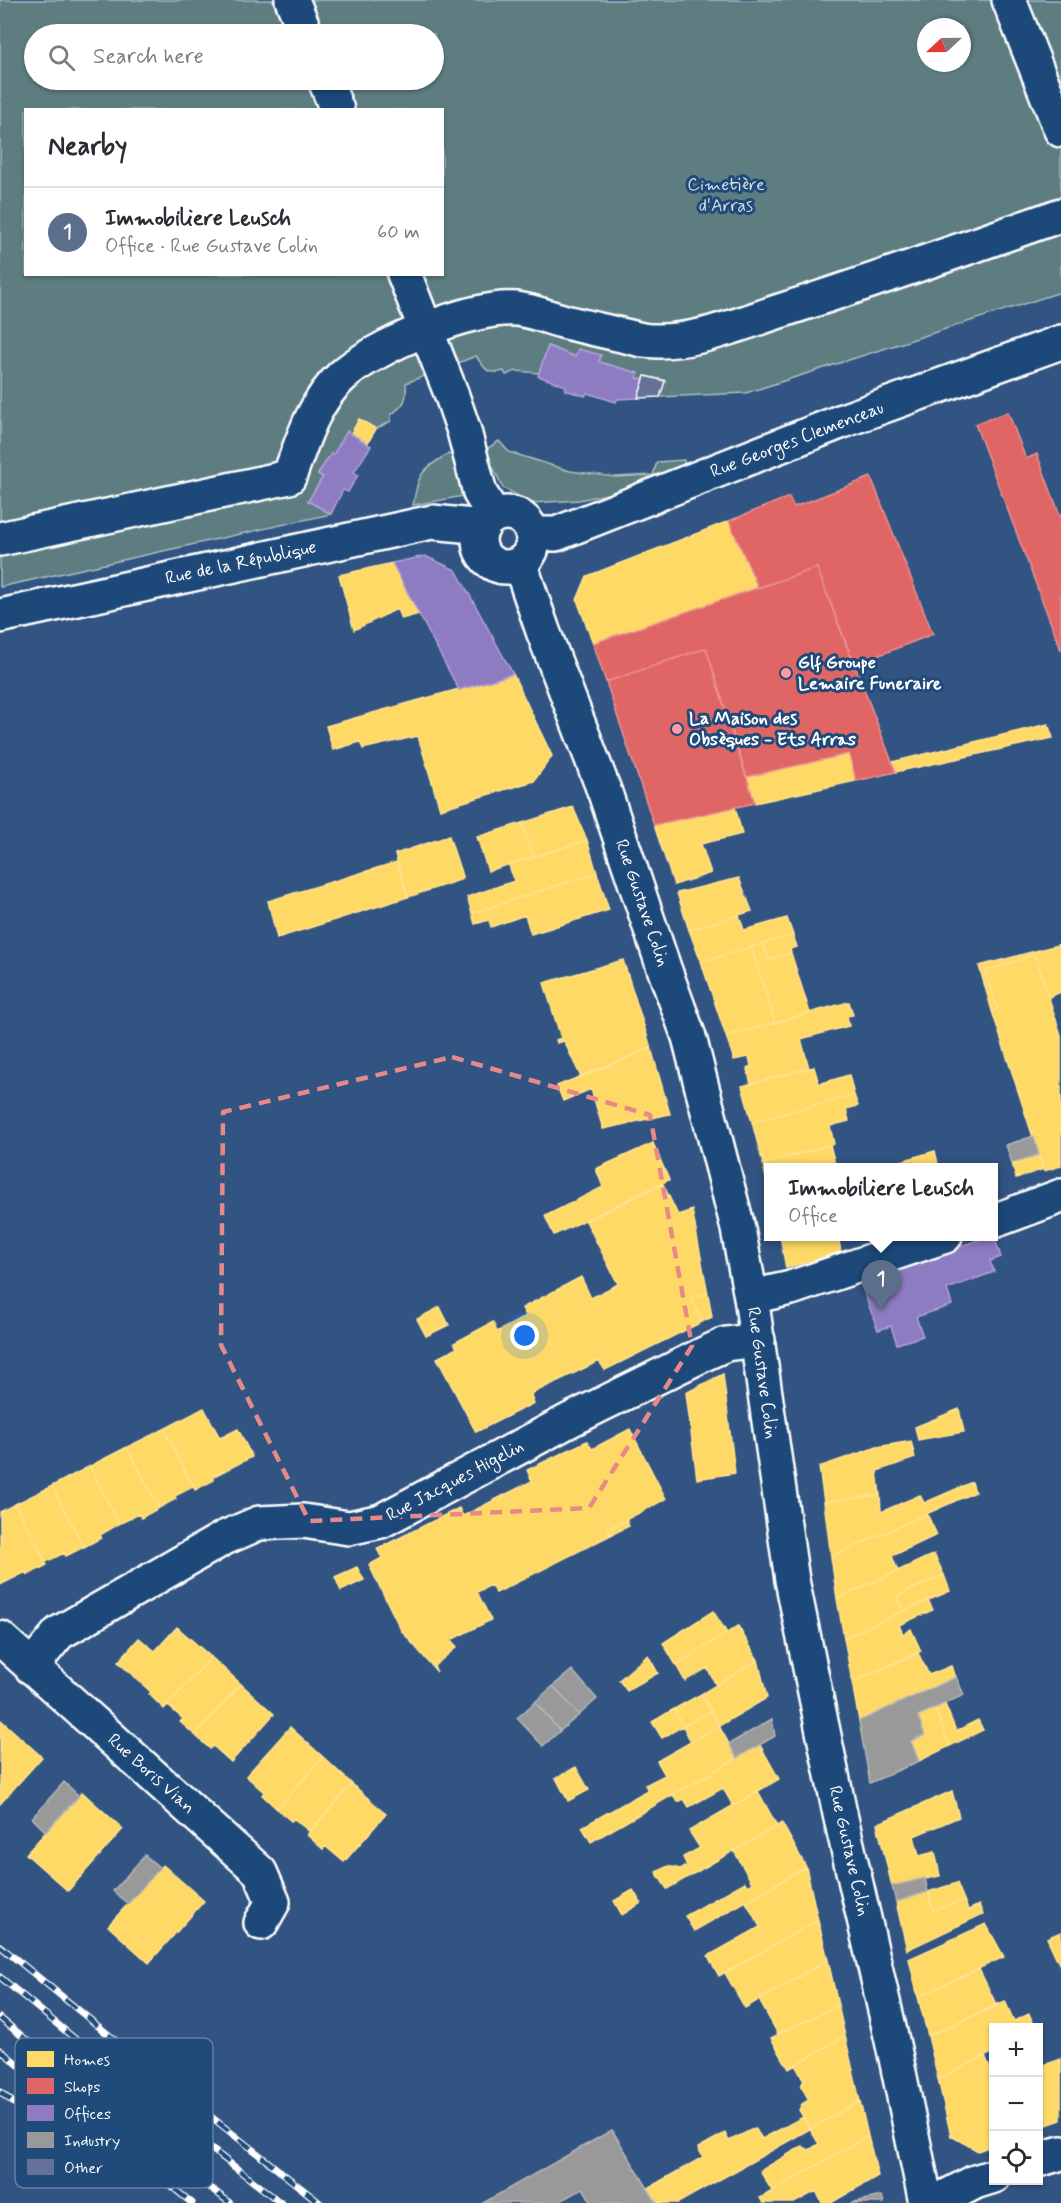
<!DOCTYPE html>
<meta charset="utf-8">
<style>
body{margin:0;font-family:Mynerve,sans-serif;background:#f7f7f7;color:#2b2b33}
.controls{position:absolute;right:18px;bottom:18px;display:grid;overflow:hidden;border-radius:0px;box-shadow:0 2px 4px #0004}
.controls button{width:54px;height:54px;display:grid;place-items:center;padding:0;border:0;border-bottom:2px solid #e1e1e2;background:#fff;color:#2b2b33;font:30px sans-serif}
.compass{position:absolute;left:917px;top:18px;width:54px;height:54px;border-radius:50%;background:#fff;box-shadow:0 2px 4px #0004;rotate:248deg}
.you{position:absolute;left:525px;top:1336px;width:21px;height:21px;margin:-15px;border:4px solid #fff;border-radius:50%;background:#1a73e8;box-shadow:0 0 0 9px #1a73e833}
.badge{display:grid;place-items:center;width:39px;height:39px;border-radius:50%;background:#0b8043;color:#fff;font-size:20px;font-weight:700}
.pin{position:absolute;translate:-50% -50px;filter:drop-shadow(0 2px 3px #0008)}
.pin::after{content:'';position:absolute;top:32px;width:21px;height:18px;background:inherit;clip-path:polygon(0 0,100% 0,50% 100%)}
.popup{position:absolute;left:764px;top:1163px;width:234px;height:78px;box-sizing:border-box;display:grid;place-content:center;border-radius:0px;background:#fff;filter:drop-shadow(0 2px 4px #0005);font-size:20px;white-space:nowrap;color:#7c7c81}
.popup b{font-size:22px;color:#2b2b33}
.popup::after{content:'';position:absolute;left:50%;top:100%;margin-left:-12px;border:12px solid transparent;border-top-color:#fff}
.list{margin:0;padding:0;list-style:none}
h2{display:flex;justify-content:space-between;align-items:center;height:78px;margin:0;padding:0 24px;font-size:26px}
h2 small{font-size:20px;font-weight:400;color:#7c7c81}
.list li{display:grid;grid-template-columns:39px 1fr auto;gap:18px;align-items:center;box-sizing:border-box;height:90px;padding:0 24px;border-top:2px solid #e1e1e2}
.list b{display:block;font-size:22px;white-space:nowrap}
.list p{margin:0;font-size:20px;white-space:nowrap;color:#7c7c81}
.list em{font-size:20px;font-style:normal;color:#7c7c81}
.icon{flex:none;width:33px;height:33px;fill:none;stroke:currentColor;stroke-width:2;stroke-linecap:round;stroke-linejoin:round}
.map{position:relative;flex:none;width:1061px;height:2203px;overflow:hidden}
.search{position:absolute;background:#fff;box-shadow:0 2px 4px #0004;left:24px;top:24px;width:420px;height:66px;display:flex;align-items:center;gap:15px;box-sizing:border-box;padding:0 21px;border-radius:33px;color:#7c7c81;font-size:22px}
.panel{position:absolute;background:#fff;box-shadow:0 2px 4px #0004;left:24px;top:108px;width:420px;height:168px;border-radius:0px}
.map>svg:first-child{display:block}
</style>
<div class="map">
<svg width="1061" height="2203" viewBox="0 0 1061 2203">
<rect width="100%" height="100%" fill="#325482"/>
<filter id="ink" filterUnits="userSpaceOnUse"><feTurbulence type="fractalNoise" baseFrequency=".0167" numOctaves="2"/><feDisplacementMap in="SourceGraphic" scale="12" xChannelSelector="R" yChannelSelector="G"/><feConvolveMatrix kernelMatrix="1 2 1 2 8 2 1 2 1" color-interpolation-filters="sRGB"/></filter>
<g filter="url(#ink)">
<!-- green -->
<path fill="#5d7d81" stroke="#aebec0" stroke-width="1.5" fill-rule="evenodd" d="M0 0H1061V292L746 393 660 397 665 380 646 376 644 379 637 378 638 373 599 362 601 355 578 350 575 357 548 346 539 373 516 371 506 375 504 371C487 375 485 369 476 356L406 383C407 401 405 404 391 415V421L376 429 359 419 351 434 333 455 331 454 318 474 323 477 308 501 331 514 0 587ZM926 27H962V63H926ZM34 34H434V80H34ZM26 110H442V274H26Z
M499 441 509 452 570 471 615 477 653 475 657 462 684 460V469L635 488 579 500 532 503 503 488 485 450Z
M448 454 455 457 464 496 413 505C419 474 419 471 448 454Z"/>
<!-- homes -->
<path fill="#ffd966" stroke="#ffe494" stroke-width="1.5" d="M359 419 376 429 367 444 351 434Z
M729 521 758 588 593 643 577 600 587 576Z
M392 563 419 614 401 619 397 609 354 630 339 575Z
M513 674 552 756 534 781 440 809 418 736 363 749 360 742 333 750 326 726Z
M1048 724 1053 738 896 772 892 762Z
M849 754 856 781 755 803 746 777Z
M573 807 587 840 533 857 522 823Z
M735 807 742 834 701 844 711 873 674 885 654 825Z
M522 823 533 857 488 871 477 837Z
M449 836 463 879 408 897 395 854Z
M587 840 597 873 472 913 467 897 514 881 509 865Z
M397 862 408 897 277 938 268 901Z
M597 873 609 910 531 934 525 915 491 927 489 920 475 924 472 913Z
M739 878 752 911 689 930 677 893Z
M739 915 744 930 787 918 793 935 701 962 689 930Z
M793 935 797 947 790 949 791 953 769 960 763 944Z
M763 944 769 960 791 953 810 1013 775 1023 751 947Z
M1061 944V992L1049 997 1035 955 985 971 998 1009 992 1011 979 966Z
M751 947 775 1023 726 1036 701 962Z
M1035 955 1061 1035V1166L1044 1171 992 1011 998 1009 985 971Z
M623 960 651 1048 581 1077 564 1041 557 1043 556 1040 561 1038 544 983Z
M849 1002 853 1015 847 1016 849 1026 801 1039 809 1068 751 1084 747 1068 751 1066 749 1057 734 1060 726 1036Z
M651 1048 670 1114 603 1129 591 1089 563 1101 557 1086Z
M814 1067 819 1084 849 1075 854 1095 752 1122 742 1086Z
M854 1095 858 1106 846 1109 849 1121 830 1126 834 1144 763 1164 752 1122Z
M653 1143 669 1180 554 1235 545 1216 603 1187 596 1169Z
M830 1145 836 1168H768V1189L763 1164Z
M935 1151 939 1168H878Z
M1039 1155 1044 1169 1016 1178 1012 1163Z
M663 1184 678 1215 692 1210 708 1294 691 1297 702 1322 605 1370 599 1361 531 1394 534 1403 476 1432 437 1358 457 1348 454 1343 493 1322 497 1332 526 1316 522 1308 581 1277 591 1298 618 1284 586 1221Z
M780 1236H838L841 1252 786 1268Z
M708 1294 712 1317 702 1322 691 1297Z
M440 1307 449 1325 426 1336 417 1319Z
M723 1374 735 1473 697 1479 686 1393Z
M204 1408 220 1438 238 1429 252 1457 212 1477 214 1480 195 1490 164 1429Z
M959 1409 964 1432 918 1440 915 1427Z
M164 1429 193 1487 175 1496 176 1499 159 1508 127 1447Z
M630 1429 666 1499 608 1529 611 1535 496 1593 491 1585 477 1592 491 1620 451 1640 457 1647 434 1666 437 1672 401 1630 369 1565 382 1558 377 1549 459 1508 463 1516 532 1481 527 1470 587 1441 592 1449Z
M911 1441 915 1458 877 1471 880 1495 824 1502 819 1467 877 1447Z
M127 1447 159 1508 141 1518 139 1514 119 1524 90 1466Z
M90 1466 119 1524 100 1535 101 1538 84 1547 52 1486Z
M972 1482 975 1492 831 1557 824 1502 880 1495 881 1512 920 1495 924 1503Z
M52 1486 84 1547 66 1556 64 1553 46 1562 15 1504Z
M15 1504 47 1565 28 1575 26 1572 0 1585V1512Z
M927 1514 937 1535 892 1556 898 1571 837 1599 831 1557Z
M626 1520 629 1526 611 1535 608 1529Z
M934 1554 944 1575 897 1596 903 1611 844 1638 837 1599Z
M357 1567 364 1580 341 1591 335 1577Z
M944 1575 950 1591 903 1611 897 1596Z
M928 1600 933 1610 899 1625 903 1634 911 1629 921 1651 852 1682 844 1638Z
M713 1611 727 1633 676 1665 663 1643Z
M738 1626 758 1660 716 1685 707 1668 685 1681 676 1665Z
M177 1627 211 1657 164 1709 149 1694 151 1692 118 1662 139 1638 155 1651Z
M918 1653 929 1675 951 1666 956 1677 859 1721 852 1682Z
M648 1655 658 1673 627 1691 619 1680Z
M211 1657 241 1684 195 1735 180 1722 183 1719 167 1705Z
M758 1660 767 1698 719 1726 701 1694Z
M241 1684 274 1714 231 1762 213 1746 210 1749 195 1735Z
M701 1694 711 1711 683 1726 674 1709Z
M945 1704 956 1731 978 1720 983 1730 950 1746 935 1708Z
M935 1708 950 1746 919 1761 911 1741 925 1735 918 1716Z
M674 1709 683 1726 662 1738 652 1722Z
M711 1711 719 1726 691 1742 683 1726Z
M1 1720 42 1757 0 1804V1721Z
M719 1726 737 1758 591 1842 582 1827 648 1790 645 1785 665 1775 657 1761Z
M290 1727 323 1757 277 1809 262 1795 264 1792 246 1776Z
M760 1745 779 1779 733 1806 723 1788 689 1807 684 1799 678 1802 673 1795Z
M323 1757 352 1784 310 1832 294 1819 291 1821 277 1809Z
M576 1767 589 1790 568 1801 556 1778Z
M352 1784 386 1814 344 1862 325 1846 323 1849 307 1835Z
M758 1791 777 1826 667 1889 656 1872 668 1866 680 1869 687 1866 683 1857 700 1848 689 1831Z
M952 1791 959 1817 914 1836 919 1856 935 1852 940 1876 892 1886 877 1824Z
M82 1792 123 1829 68 1891 26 1854Z
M782 1823 806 1867 694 1931 685 1916 745 1882 747 1886 752 1883 734 1851Z
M163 1865 204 1901 149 1963 108 1926Z
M806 1867 818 1920 719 1976 708 1956 760 1927 746 1902Z
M957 1883 964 1900 933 1910 928 1892Z
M633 1890 641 1903 622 1915 614 1901Z
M928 1892 933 1910 964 1900 968 1910 979 1905 983 1914 907 1950 896 1902Z
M818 1920 828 1960 745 2008 725 1973Z
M986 1924 1004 1957 918 1997 909 1959Z
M1061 1932V1968L1047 1938Z
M828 1960 838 2005 778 2034 759 2000Z
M979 1969 997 2006 928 2036 918 1997Z
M1005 2001 1014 2021 1029 2014 1036 2028H994V2052L938 2079 928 2036Z
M838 2005 845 2036 789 2069 771 2038Z
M845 2036 860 2101 810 2129 799 2110 802 2104 809 2100 801 2086 804 2080 795 2065Z
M985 2056 994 2077V2145L978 2151 951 2136 938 2079Z
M1061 2059V2120L1038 2128V2067Z
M860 2101 868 2136 772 2191 760 2171 802 2146 809 2150 819 2144 810 2129Z
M803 2117 810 2129 678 2203H657L648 2188 703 2157 698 2148 725 2133 729 2141 755 2128 762 2139Z
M868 2136 878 2176 831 2203H822L816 2191 794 2203H763L760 2198Z"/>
<!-- shops -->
<path fill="#e06666" stroke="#e99494" stroke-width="1.5" d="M1008 412 1026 459 1037 454 1061 518V650L975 424Z
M871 477 933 634 854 665 817 568 758 588 729 521 789 497 794 507Z
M817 568 896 772 856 781 849 754 746 777 706 648 606 682 593 643Z
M706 648 755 803 654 825 606 682Z"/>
<!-- offices -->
<path fill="#8e7cc3" stroke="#b0a3d5" stroke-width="1.5" d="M548 346 575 357 578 349 601 355 599 362 638 373 637 378 644 379 638 398 617 399 616 402 587 393 585 396 565 390 566 386 538 376Z
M347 431 371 446 354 472 358 475 348 492 343 490 331 514 308 501 323 477 318 474 331 454 333 455Z
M425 556 456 570 513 674 459 690 392 563Z
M989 1236H994L1001 1257 990 1261 994 1272 947 1289 952 1305 916 1317 923 1336 897 1344 891 1326 878 1330 860 1282Z"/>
<!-- industry -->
<path fill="#999" stroke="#b8b8b8" stroke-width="1.5" d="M1034 1136 1039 1155 1012 1163 1006 1145Z
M572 1670 597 1699 579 1715 553 1686Z
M956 1677 964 1695 918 1716 925 1735 911 1741 919 1761 870 1783 859 1721Z
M553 1686 579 1715 560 1731 535 1702Z
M535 1702 560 1731 543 1746 517 1718Z
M772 1719 775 1736 737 1758 729 1744Z
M64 1782 79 1796 46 1832 32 1818Z
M145 1855 160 1868 128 1904 113 1891Z
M925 1878 928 1892 896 1902 892 1886Z
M612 2130 657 2203H592L583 2188 557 2203H483Z
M882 2196 884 2203H850Z"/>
<!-- building -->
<path fill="#657199" stroke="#fff" stroke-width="1.5" d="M645 376 665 381 660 397 638 398Z"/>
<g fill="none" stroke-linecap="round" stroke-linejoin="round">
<!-- minor casing -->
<g stroke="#fff" stroke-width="38">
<path id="minor" d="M292 0 306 34
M1009 0 1061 130
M325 80 337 110
M404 274 451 393 464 431 480 493 494 516
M479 540a27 27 0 1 1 54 0a27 27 0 1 1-54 0Z
M533 534H556L845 420 1061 342
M0 539 289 477C302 442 313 403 341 377 374 346 472 305 517 309 532 311 548 317 562 321 588 328 615 333 642 340 690 346 738 324 783 310 877 280 969 247 1061 215
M520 564 543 631 605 793 665 971 689 1037 737 1224 751 1297 792 1580 840 1814 896 2058 926 2203
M0 616 432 522 483 527
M994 1221 1061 1196
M751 1297 791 1288 945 1236
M0 1638 260 1872 273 1902 261 1923
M31 1667 59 1633 224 1538 259 1523 303 1521 349 1528 381 1521 570 1420 706 1353 726 1344 758 1340
M1038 2160 1061 2153
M934 2203 975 2182 994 2176"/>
</g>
<!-- minor -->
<use href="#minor" stroke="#1f4a7a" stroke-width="33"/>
<!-- rail casing -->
<g stroke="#fff" stroke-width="7">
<path id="rail" d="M0 1946 147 2066 320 2203
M0 1977 159 2108 281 2203
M0 2018 137 2131 230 2203
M0 2050 192 2203
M0 2092 90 2163"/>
</g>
<!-- rail -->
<use href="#rail" stroke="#1f4a7a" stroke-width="4.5" stroke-dasharray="14" stroke-linecap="butt"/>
</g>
</g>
<!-- marked area -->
<path fill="none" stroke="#e88989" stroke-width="4.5" stroke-dasharray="12 8" stroke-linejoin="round" d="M452 1057 650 1115 692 1346 589 1508 309 1521 221 1345 223 1112Z"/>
<!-- markers -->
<g fill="#ff9aa2" stroke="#1f4a7a" stroke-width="2">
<circle cx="786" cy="673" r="6"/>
<circle cx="677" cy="729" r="6"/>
</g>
<g text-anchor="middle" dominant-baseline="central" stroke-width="6" stroke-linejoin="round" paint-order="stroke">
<!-- park labels -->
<g font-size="18" fill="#d6dee0" stroke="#1f4a7a">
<text x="726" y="185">Cimetière<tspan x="726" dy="21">d'Arras</tspan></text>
</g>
<!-- street labels -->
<g font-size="18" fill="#fff" stroke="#1f4a7a">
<text transform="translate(797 440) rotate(-21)">Rue Georges Clemenceau</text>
<text transform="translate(241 563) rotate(-12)">Rue de la République</text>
<text transform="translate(642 903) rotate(71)">Rue Gustave Colin</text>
<text transform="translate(762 1373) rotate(82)">Rue Gustave Colin</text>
<text transform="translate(455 1481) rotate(-28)">Rue Jacques Higelin</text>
<text transform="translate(151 1774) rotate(42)">Rue Boris Vian</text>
<text transform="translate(849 1851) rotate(77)">Rue Gustave Colin</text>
</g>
<!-- poi labels -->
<g font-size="18" font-weight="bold" fill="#fff" stroke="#1f4a7a" text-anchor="start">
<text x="798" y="663">Glf Groupe<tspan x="798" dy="21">Lemaire Funeraire</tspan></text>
<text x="689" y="719">La Maison des<tspan x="689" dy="21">Obsèques - Ets Arras</tspan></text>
</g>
</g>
<!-- legend -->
<rect x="15" y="2038" width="198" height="150" rx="9" fill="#1f4a7a" stroke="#6280a2" stroke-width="1.5"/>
<rect x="27" y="2051" width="27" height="16" fill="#ffd966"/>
<rect x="27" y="2078" width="27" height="16" fill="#e06666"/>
<rect x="27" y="2105" width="27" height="16" fill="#8e7cc3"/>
<rect x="27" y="2132" width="27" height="16" fill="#999"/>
<rect x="27" y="2159" width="27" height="16" fill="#657199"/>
<g font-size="16" fill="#fff">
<text x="64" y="2065">Homes</text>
<text x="64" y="2092">Shops</text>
<text x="64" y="2119">Offices</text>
<text x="64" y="2146">Industry</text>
<text x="64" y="2173">Other</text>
</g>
</svg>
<div class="controls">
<button>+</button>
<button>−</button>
<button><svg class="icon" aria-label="locate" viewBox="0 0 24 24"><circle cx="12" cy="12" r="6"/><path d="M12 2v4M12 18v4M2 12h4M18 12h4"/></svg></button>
</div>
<svg class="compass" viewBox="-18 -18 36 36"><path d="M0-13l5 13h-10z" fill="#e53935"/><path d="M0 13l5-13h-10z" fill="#7c7c81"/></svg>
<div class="you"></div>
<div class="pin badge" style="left:881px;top:1310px;background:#5c6f8a">1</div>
<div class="popup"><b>Immobiliere Leusch</b>Office</div>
<div class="search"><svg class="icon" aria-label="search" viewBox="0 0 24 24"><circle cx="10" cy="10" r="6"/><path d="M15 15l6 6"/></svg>Search here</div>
<section class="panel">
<h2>Nearby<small></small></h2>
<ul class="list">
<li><span class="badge" style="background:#5c6f8a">1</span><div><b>Immobiliere Leusch</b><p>Office · Rue Gustave Colin</p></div><em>60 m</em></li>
</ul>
</section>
</div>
